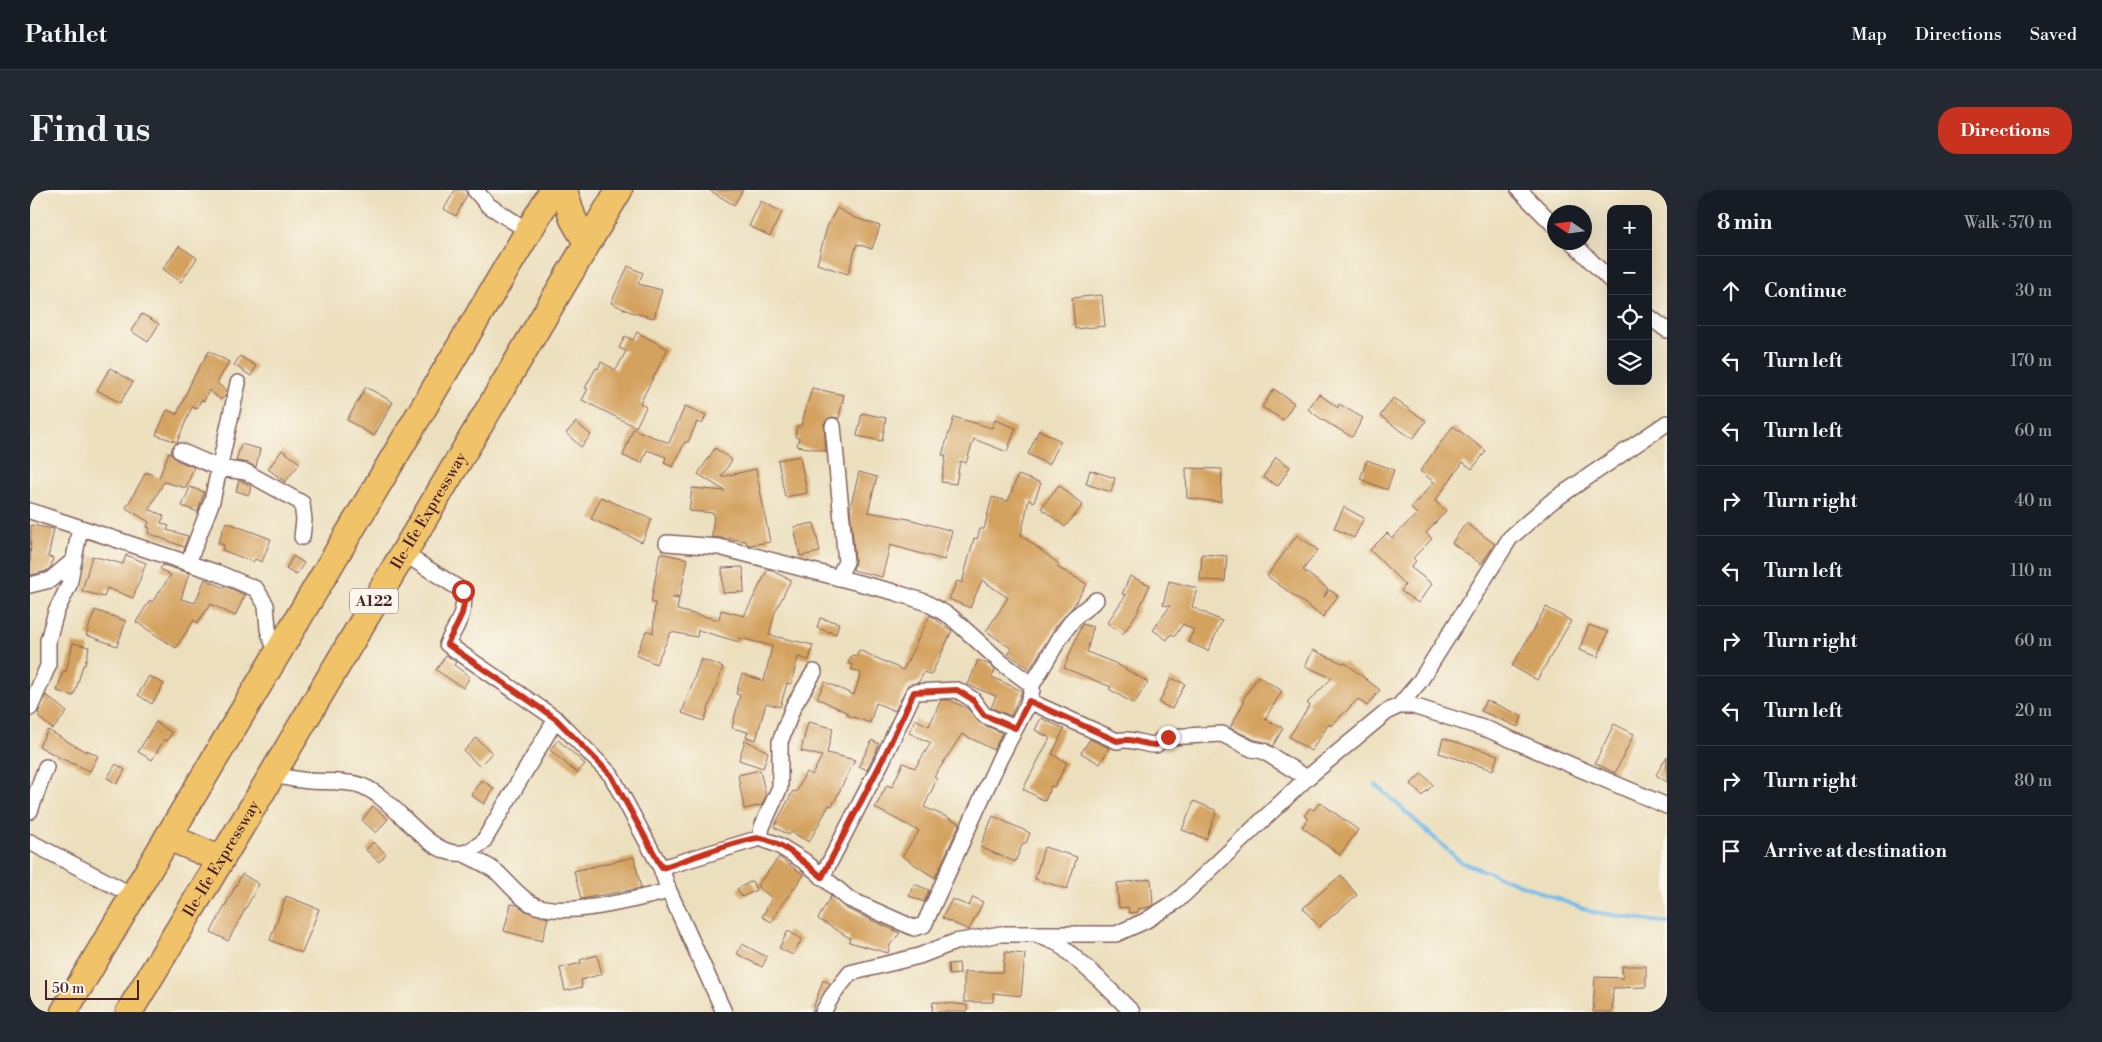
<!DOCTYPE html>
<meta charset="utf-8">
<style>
body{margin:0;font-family:"Libre Bodoni",serif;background:#242831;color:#f1f3f6}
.controls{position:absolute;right:15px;top:15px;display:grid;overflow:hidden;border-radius:10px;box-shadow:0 5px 20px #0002}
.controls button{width:45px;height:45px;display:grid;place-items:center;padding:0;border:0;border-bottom:1px solid #363941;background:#171b24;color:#f1f3f6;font:25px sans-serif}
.compass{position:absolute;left:1517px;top:15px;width:45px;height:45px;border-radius:50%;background:#171b24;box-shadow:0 5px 20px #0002;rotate:283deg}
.scale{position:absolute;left:15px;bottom:12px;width:94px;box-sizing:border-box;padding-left:5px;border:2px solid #4a1f2b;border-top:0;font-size:14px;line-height:18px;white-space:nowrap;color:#4a1f2b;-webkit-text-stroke:4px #fbf7ec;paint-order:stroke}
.stop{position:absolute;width:15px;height:15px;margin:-11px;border:4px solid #c8321e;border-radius:50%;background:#fff}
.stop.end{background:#c8321e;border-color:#fff;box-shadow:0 1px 5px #0008}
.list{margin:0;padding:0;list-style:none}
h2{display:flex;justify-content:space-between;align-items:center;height:65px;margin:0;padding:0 20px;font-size:21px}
h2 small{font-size:16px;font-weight:400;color:#9ea1a6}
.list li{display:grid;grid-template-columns:32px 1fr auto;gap:15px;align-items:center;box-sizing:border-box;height:70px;padding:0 20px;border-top:1px solid #363941}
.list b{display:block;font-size:19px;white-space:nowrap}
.list em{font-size:16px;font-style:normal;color:#9ea1a6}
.icon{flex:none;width:28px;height:28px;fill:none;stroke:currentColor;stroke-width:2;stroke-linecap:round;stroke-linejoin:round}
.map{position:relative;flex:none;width:1637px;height:822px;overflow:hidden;border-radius:20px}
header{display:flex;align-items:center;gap:30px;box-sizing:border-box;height:70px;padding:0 25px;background:#171b24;border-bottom:1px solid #363941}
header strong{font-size:24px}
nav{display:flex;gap:28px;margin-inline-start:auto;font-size:18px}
.intro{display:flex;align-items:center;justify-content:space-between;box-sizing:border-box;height:120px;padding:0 30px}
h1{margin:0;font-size:35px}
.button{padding:12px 22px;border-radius:20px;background:#c8321e;color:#fff;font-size:18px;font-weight:700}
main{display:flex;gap:30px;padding:0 30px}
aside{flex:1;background:#171b24;border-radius:20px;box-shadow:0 5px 20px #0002}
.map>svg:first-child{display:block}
</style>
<header>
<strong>Pathlet</strong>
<nav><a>Map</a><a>Directions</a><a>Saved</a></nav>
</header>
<div class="intro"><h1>Find us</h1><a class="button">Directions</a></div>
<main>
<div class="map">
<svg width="1637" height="822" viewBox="0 0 1637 822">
<rect width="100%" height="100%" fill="#fbf7ec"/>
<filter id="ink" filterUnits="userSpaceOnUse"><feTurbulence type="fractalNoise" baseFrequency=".02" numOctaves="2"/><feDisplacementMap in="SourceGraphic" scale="10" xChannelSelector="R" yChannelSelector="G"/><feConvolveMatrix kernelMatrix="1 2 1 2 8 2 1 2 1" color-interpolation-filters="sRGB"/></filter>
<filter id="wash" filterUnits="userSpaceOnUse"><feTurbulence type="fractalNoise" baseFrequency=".0096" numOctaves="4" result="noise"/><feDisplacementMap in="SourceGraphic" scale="20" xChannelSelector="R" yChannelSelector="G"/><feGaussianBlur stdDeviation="1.12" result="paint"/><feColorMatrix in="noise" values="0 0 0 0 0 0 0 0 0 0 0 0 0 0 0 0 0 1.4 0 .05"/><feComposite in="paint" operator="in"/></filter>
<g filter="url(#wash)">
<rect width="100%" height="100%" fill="#ecdfbd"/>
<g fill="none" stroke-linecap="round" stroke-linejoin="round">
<!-- stream -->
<path stroke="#72bceb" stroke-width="4" d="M1346 595 1431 672 1562 722 1637 733"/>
</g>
<g id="blocks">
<!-- building -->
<path fill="#d4a25f" d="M425 0H436L437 5 426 26 414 19Z
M679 0H713L704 15Z
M731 11 752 22 740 46 719 36Z
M807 18 823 27 850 36 842 59 827 54 818 84 787 74 797 37Z
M149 56 167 68 151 92 133 79Z
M598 76 613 83 608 94 632 100 624 128 601 122 581 113Z
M1072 105 1075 136 1045 139 1042 108Z
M112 124 129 134 118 152 101 141Z
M607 142 638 159 610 213 616 217 606 237 552 210 558 199 555 198 566 178 568 179 571 172 586 180 596 161 589 158 595 146 603 150Z
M179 161 199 172 187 193 197 201 196 205 191 210 179 200 174 211 171 210 167 219 162 217 147 252 126 245 137 220 147 224 163 188Z
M210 166 226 176 221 186 204 175Z
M80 178 103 192 90 213 67 200Z
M336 197 363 212 344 246 317 230Z
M782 198 814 205 809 228 802 227 794 233 796 261 767 256 769 248 765 247 767 236H771Z
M1244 199 1264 213 1253 230 1232 217Z
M1289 204 1308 218 1309 214 1333 228 1322 247 1291 229 1278 219Z
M1363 208 1396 231 1383 249 1350 226Z
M655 216 676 225 672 234 667 232 658 252H655L643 277 634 273 636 267 617 260 612 273 593 266 603 239 639 253Z
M832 223 856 228 852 251 827 246Z
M924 227 962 238 965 230 986 238 977 262 944 249 936 273 930 271 926 294 911 292 916 266 912 265Z
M546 232 561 245 551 257 536 243Z
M1423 236 1456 261 1442 279 1433 272 1405 311 1416 321 1396 343 1402 349 1383 368 1386 371 1380 377 1402 394 1388 413 1371 401 1375 395 1340 360 1357 343 1362 348 1387 324 1381 318 1404 292 1390 281Z
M1009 240 1031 251 1019 275 998 264Z
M211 254 230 259 226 277 218 273 206 271Z
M685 258 702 270 691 287 726 279 740 352 720 355 717 354 716 351 682 347 684 323 659 321 662 298 695 301 668 284Z
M252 260 270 273 255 292 238 279Z
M139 262 146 270 164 277 156 298 134 292 119 319 134 326 131 333 139 336 137 340 158 346 154 357 118 343 120 338 117 337 119 332 96 318 116 282 129 288Z
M770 266 777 303 755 307 748 270Z
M1246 267 1260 277 1248 296 1233 287Z
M1337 270 1364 280 1357 300 1330 289Z
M1156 278 1192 279 1191 312 1157 308Z
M1060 280 1085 288 1081 302 1056 294Z
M829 282 847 287 838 322 879 329 922 341 914 370 860 355 852 387 823 380 825 371 820 318Z
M988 285 1011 293 1004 312 999 309 991 345 1029 374 1027 377 1057 394 1042 418 1026 436 1000 479 978 464 982 459 956 441 978 408 952 390 940 418 919 409 927 391 932 393 944 348 947 349 950 339H954L962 307 978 311Z
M209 290 221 296 219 305 206 301Z
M1029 295 1053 315 1035 337 1011 318Z
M160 297 174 302 168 322 152 316Z
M571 307 622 329 612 352 561 329Z
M1314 317 1334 328 1324 348 1304 338Z
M196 332 241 349 232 372 225 369 223 372 192 360 194 355 188 353Z
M784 333 790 362 770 366 764 337Z
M1436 333 1465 354 1451 374 1422 353Z
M1 335 24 339 18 367 23 368 21 377 16 381 2 385 0 384Z
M1267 345 1288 360 1273 380 1298 399 1294 407 1300 400 1308 406 1293 427 1237 386Z
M630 363 658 369 650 406 642 407 649 409 647 420 689 430 691 420 714 426 738 379 761 390 745 422 739 445 783 455 779 470 768 467 761 494 757 493 750 517 736 513 726 550 716 547 718 542 702 538 710 505 706 504 712 484 734 491 742 456 710 448 709 452 668 440 667 447 641 442 626 474 606 465 617 440 623 443 625 413 621 412Z
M1172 364 1197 366 1195 391 1170 390Z
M96 365 116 373 103 408 77 398 74 407 52 401 62 366 93 374Z
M263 366 274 373 266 385 256 379Z
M133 375 159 383 151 409 165 413 175 389 194 398 195 396 215 405 205 426 181 414 167 433 164 430 146 458 106 432 120 410 122 412 141 385 130 379Z
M713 377 714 402 693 403 692 378Z
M1100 386 1120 395 1107 423 1093 444 1077 433 1096 405 1092 404Z
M1139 391 1167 398 1162 417 1192 431 1178 461 1158 452 1164 440 1153 434 1145 446 1141 444 1137 450 1123 440 1140 416 1133 415Z
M1516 417 1541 431 1507 490 1482 476Z
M65 420 96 431 87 456 56 445Z
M900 425 922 441 901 485 894 482 889 492 878 495 865 521 846 513 840 533 817 525 818 523 787 508 795 492 824 505 831 483 821 479 823 475 818 473 822 465 826 466 829 460 873 480Z
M790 428 809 433 806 444 787 438Z
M1052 434 1063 437 1057 462 1085 473 1118 492 1104 514 1079 499 1081 497 1034 478Z
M1559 435 1578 442 1568 467 1549 460Z
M43 453 59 457 55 475H53L44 506 27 501 33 481 36 482Z
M1283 460 1312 473 1314 472 1350 500 1337 516 1328 509 1301 536 1299 534 1281 561 1259 547 1280 515 1277 513 1302 488 1275 476Z
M416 465 426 472 424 475 440 487 433 498 406 480Z
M671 469 693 477 674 531 652 523Z
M948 470 960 475 965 480 962 487 992 501 981 526 961 518 966 506 938 495Z
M119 486 134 494 122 514 108 505Z
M1228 486 1252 501 1235 529 1253 538 1243 556 1235 552 1225 550 1200 538 1214 512 1212 511Z
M1141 488 1155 494 1142 519 1129 513Z
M16 505 37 522 23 539 8 527 10 524 8 523Z
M911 510H920L938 519 950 533 972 543 964 560 932 544 904 587 907 589 894 617 930 633 905 688 872 666 889 641 845 618 857 595 862 597 873 573 885 578 901 553 879 543 885 529 899 536Z
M1456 510 1492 526 1488 537 1451 521Z
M1011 528 1034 539 1022 564 1037 573 1024 597 1021 596 1015 611 993 599 1020 548 1005 540Z
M126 532 142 543 137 551 134 550 122 570 108 562Z
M778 532 803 538 797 563 825 570 802 616 799 615 779 652 761 642 759 645 744 637 763 601 766 602 776 582 782 585 792 566 771 561Z
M1584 534 1604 544 1585 583 1565 573Z
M18 540 56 562 57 560 68 566 60 581 30 568 9 556Z
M446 548 462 563 449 576 434 561Z
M1413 548 1468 565 1463 580 1409 563Z
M1060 549 1079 558 1070 574 1051 563Z
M528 550 555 574 547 583 520 560Z
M715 550 738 562 733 578 709 570Z
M842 550 849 554 837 580 829 576Z
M1637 566V592L1626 585Z
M86 574 95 580 87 594 77 588Z
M730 580 736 606 732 615 714 619 708 585Z
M1392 583 1403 595 1392 606 1381 594Z
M451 590 464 598 454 614 441 605Z
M1164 611 1187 621 1176 649 1152 640Z
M1290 612 1328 640 1310 665 1272 637 1278 628 1274 626 1280 618 1284 620Z
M343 616 358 629 346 643 332 630Z
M963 626 1000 643 996 653H993L985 672 950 657Z
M343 652 356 664 349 672 336 660Z
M1014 657 1047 667 1037 699 1005 689Z
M604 667 611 698 551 709 544 681Z
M749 667 774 685 750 717 742 732 732 727 742 708 727 696Z
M212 684 229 694 198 751 181 742Z
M1311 685 1327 705 1289 737 1273 718Z
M1121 689 1123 715 1119 717 1108 719V722L1099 723 1098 717 1089 718 1087 693Z
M722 691 726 700 712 707 707 699Z
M884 694 899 700 894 712 879 706Z
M256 706 289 719 272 763 240 750Z
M801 706 815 718 870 743 860 755 858 763 819 752 820 748 788 729Z
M943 707 953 712 939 740 912 728 922 709 939 716Z
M481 714 487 715 497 722 518 728 512 751 474 741Z
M758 741 772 749 763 765 749 758Z
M712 754 737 767 732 777 707 764Z
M975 762 995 764 991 806 963 803V812H934V782H973Z
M567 765 572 784 551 790 552 797 535 801 530 778 551 773 550 770Z
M929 773 930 784 919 785 918 774Z
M1592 776H1616V797L1583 798 1582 822H1563L1565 787 1593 788Z
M793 790 800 793 784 822H782Z
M903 812 937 815V822H902Z"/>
</g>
</g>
<g filter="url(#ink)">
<use href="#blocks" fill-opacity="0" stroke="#83625e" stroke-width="1"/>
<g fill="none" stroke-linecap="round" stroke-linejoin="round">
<!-- street casing -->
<g stroke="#83625e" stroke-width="18">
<path id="street" d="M445 0 458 15 498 41
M1489 0 1524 35
M1542 52 1581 91
M1618 126 1637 140
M803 236 816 372 808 388
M150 261 189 278 216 282 272 313 274 330 272 347
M0 321 188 383 226 399 236 415 238 439 247 465
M373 363 433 401C437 421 426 436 417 454L526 529 581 585 631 678 639 701 694 822
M158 373 182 311 208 193
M0 395 20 390 44 370
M1002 495 1031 446 1044 428 1066 410
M999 511 1087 551C1101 547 1112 555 1126 555L1131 550 1138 547 1192 544 1222 559 1233 561 1277 588
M1369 516 1390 491 1480 348 1521 312 1637 233
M0 518 18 476V450L26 422 39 395 50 338
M242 585C255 587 267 590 280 591 295 592 311 591 326 594 364 603 396 669 433 663 440 662 447 656 453 652L526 529
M0 621 16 577
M730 648 732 637 750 597V552L763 517 784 482
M0 652 104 706
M432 663C444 669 459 675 469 684 479 694 488 705 500 713 529 730 606 709 639 701
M631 678 730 648 748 655 774 671 819 709 884 738 894 735 970 568 997 516 1002 500V495L972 473 920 426 895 412 864 402 689 357 637 353
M792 687 852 571 884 502 927 500 942 509 954 525 985 538
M1010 746 1028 753 1069 789 1102 822
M793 822 802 806 820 783 889 766 925 752 971 744H1086L1115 731 1147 711 1277 588 1358 521 1369 516H1383L1459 540 1637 616"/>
</g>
<!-- highway casing -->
<g stroke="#83625e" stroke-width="29">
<g id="highway">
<path d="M534 0 543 29 557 53"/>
<path d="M138 647 190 669"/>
<path d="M34 822 523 0"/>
<path id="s1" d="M99 822 242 585 589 0"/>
</g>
</g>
<!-- street -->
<use href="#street" stroke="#fff" stroke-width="15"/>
<!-- highway -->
<use href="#highway" stroke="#f0c369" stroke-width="26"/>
</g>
</g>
<g fill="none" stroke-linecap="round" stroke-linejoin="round" filter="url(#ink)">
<!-- route -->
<path stroke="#c8321e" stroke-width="6" d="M433 401C438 421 426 436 417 454L526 529 581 585 632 678C648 673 718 646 731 648 753 652 775 673 792 687L852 571 884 502 927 500 942 509 954 525 985 538 999 511 1087 551C1101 547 1112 555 1126 555L1131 550 1138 547"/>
</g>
<g text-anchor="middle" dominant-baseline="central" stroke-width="4" stroke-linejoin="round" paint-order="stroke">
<!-- shield labels -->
<rect fill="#fbf7ec" stroke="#7f6065" stroke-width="1" x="320" y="398.5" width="48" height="25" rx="4"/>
<g font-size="15" font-weight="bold" fill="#4a1f2b">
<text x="344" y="411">A122</text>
</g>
<!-- street labels -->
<g font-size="16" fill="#4a1f2b" stroke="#fbf7ec">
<text stroke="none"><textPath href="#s1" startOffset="584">Ile-Ife Expressway</textPath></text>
<text stroke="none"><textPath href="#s1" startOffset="179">Ile-Ife Expressway</textPath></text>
</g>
</g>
</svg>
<div class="controls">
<button>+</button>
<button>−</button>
<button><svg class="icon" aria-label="locate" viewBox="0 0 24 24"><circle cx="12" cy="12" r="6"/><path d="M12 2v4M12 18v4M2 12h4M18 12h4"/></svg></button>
<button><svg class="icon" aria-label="layers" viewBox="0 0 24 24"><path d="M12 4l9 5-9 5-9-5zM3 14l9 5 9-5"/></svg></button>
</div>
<svg class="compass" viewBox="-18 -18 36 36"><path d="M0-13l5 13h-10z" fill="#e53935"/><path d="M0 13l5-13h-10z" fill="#9ea1a6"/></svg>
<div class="scale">50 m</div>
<div class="stop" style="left:433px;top:401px"></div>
<div class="stop end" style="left:1138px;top:547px"></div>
</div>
<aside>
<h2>8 min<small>Walk · 570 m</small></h2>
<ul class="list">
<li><svg class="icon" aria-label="ahead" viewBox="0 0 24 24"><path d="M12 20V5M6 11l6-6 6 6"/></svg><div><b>Continue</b></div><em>30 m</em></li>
<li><svg class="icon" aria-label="left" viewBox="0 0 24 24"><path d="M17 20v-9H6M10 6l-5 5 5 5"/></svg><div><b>Turn left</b></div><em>170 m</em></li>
<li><svg class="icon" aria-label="left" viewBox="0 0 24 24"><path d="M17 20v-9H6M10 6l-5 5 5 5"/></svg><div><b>Turn left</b></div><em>60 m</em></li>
<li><svg class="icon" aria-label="right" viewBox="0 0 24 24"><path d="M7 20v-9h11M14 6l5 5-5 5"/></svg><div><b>Turn right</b></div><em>40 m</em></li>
<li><svg class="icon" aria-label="left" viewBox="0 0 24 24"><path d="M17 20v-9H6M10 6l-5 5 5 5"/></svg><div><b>Turn left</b></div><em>110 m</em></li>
<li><svg class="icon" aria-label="right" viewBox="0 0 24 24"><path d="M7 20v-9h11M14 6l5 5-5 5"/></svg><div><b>Turn right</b></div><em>60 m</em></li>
<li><svg class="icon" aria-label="left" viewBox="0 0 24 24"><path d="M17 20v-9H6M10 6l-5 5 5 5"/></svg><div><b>Turn left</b></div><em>20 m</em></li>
<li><svg class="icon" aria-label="right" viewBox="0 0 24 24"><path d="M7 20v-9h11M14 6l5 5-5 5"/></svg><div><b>Turn right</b></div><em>80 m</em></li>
<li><svg class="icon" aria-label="arrive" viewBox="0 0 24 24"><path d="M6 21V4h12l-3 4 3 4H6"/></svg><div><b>Arrive at destination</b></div></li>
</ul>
</aside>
</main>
